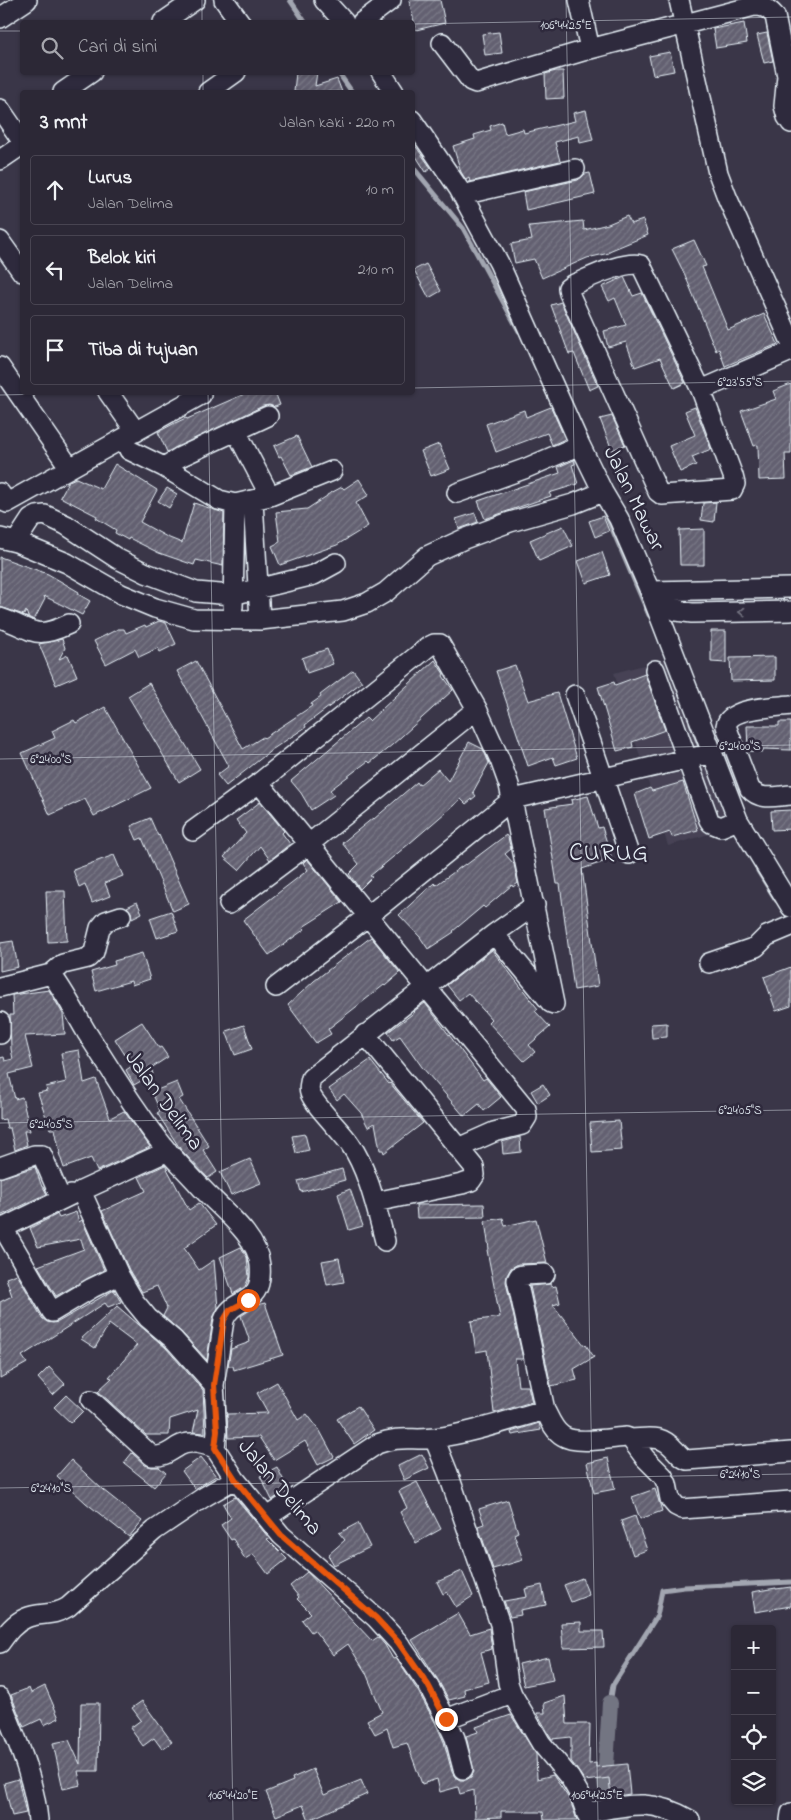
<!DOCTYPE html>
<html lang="id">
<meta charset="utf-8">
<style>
body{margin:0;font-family:"Indie Flower",sans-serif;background:#34303e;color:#f1f3f6}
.controls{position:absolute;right:15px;bottom:15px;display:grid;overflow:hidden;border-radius:5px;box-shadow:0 1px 4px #0004}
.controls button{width:45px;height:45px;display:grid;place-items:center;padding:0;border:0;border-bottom:1px solid #484451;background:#2c2836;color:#f1f3f6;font:25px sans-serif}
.stop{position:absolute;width:15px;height:15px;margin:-11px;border:4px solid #ea580c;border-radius:50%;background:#fff}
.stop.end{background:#ea580c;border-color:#fff;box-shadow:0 1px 5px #0008}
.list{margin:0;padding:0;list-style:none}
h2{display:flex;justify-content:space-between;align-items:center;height:65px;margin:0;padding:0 20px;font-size:21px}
h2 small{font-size:16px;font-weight:400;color:#a6a6ad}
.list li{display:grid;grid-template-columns:32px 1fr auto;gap:15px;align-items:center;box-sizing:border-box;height:70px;margin:0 10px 10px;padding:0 10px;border:1px solid #484451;border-radius:5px}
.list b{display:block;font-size:19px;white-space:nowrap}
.list p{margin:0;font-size:16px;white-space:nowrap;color:#a6a6ad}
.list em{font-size:16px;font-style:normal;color:#a6a6ad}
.icon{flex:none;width:28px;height:28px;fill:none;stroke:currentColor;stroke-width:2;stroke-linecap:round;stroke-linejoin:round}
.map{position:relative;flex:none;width:791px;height:1820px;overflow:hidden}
.search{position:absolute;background:#2c2836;box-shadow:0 1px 4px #0004;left:20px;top:20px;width:395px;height:55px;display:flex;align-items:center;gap:12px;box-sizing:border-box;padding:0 18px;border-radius:5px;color:#a6a6ad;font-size:19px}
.panel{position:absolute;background:#2c2836;box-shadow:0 1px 4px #0004;left:20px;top:90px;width:395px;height:305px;border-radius:5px}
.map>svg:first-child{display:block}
</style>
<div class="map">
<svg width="791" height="1820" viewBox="0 0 791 1820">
<defs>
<pattern id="building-hatch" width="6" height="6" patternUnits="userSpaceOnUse" patternTransform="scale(1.25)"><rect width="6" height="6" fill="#636171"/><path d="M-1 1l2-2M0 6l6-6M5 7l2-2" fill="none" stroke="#797886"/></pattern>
</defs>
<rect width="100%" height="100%" fill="#3a3648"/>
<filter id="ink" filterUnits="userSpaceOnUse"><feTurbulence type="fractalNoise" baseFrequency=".02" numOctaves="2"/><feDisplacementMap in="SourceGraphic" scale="10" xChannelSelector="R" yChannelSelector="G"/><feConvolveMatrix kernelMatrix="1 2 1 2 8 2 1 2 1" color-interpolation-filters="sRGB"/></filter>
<g filter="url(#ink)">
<!-- built -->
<path fill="#464354" d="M673 657 730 828 668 846 614 673Z"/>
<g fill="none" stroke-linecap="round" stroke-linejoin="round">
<!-- stream -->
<path stroke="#a2a6b1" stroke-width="5" d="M290 0 305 22
M338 72 352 92
M412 166 463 228 519 331
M604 510 649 615
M691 723 701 750
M758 871 776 900
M610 1703 613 1685 657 1616 662 1590 684 1587 791 1582"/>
<!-- canal -->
<path stroke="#737482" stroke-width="16" d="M610 1703 605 1781 608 1806 620 1820"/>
</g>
<!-- building -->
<path fill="url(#building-hatch)" stroke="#e8f1f8" d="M409 0H440L445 23 416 30Z
M744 23 747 43 716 48 713 29Z
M499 32 502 53 485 55 482 34Z
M767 33 773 61 764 63 757 35Z
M670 52 674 71 653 75 649 56Z
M556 71H563L564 98 546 99 545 74Z
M296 72H317L315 86 337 79 342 92H294Z
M586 110 593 140 580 143 579 136 555 142 560 161 470 182 469 178 466 180 461 172 453 146 475 139 474 135 491 130 490 126 502 122 505 134 523 129 524 133 575 121 573 113Z
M412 141 431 168 426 172 412 150Z
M590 173 595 194 526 210 523 192 578 180 585 174Z
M627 216 631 224 643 220 648 235 609 251V253L587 258 542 278 534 259 515 263 511 244 532 240 529 226 583 221 584 230 608 224Z
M694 240 706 266 702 267 728 330 764 314 778 344 725 366 719 349 716 351 685 275 672 249Z
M426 264 441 291 429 298 414 270Z
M624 277 633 296 642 293 685 383 674 388 660 358 635 367 626 342 608 347 604 331 626 325 615 298 609 301 602 287Z
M561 302 598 386 589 390 574 353 569 354 551 305Z
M791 384V454H785L786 479 759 480 758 445 754 446 741 411 776 399 773 391Z
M249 392H275L280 405 275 407 269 405 263 406 167 452 158 432 175 423 186 418 187 419Z
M551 407 565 439 552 445 547 433 496 452 486 424 524 410 526 417Z
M695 407 711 449 692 457 696 465 680 472 669 446 695 435 685 411Z
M612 416 625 445 612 450 600 419Z
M297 436 312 467 291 475 281 456 279 457 274 446Z
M439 444 450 469 431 476 421 451Z
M574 460 575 464 572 465 578 484 549 493 551 496 485 519 478 501 560 473 558 467Z
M115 464 157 490 140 522 167 537 182 543 194 503 224 513 223 566 196 560 194 565 159 553 129 538 128 540 115 533 116 530 96 518 97 516 60 497 69 481 76 478 101 489Z
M359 479 369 495 356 503 368 526 337 545 280 565 272 546 280 542 276 512 307 509 327 496V495L342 487 344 489Z
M167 488 177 494 169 508 158 501Z
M716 502 714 522 701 520 703 503Z
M475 513 478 522 459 529 456 519Z
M603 516 609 531 595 537 589 521Z
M563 526 573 546 539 561 530 540Z
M704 529V565H680L679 530Z
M602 552 610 575 586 583 578 561Z
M0 557 48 574 79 592 78 594 90 601 82 615 44 596 45 599 34 620 28 617 26 611 24 615 0 607Z
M159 621 166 623 176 644 160 652 158 648 139 657 135 649 106 664 94 641 118 629H124L126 633 145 625 146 627Z
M711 631H726V663L711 662Z
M62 639 65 648 59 659 68 655 77 676 56 685 39 644Z
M327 649 333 664 307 673 302 658Z
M775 657V680L731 681 730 658Z
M435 660 444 674 443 676 453 690 392 745 370 763 368 761 330 790 334 795 311 810 301 793 291 781 366 718 369 721Z
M196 661 243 749 263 737 264 738 312 706 311 704 321 697 320 695 353 670 362 682 305 725 306 727 273 749 226 786 217 775 229 766 177 671Z
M515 665 528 701 557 693 577 758 556 765 553 757 528 766 496 671Z
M645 674 665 730 632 742 633 747 617 751 598 687 614 682 615 685Z
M149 683 200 769 179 782 128 696Z
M105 707 151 788 94 816 85 799 50 815 22 753 55 738 52 731 74 720 76 723Z
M779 722H791V750L763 749V752L748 751 747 726H779Z
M469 742 483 749 489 763 473 792 476 796 466 804 461 799 410 843 370 876 372 877 360 889 349 874 359 864 342 843 373 818 374 819 417 782 419 785 438 769 448 781Z
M683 782 698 830 672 837 670 832 649 839 635 794 650 788 652 791Z
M588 796 598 828 602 827 612 859 582 869 598 986 574 990 560 884H557L545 808 572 804 571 800Z
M260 802 284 831 282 833 290 844 270 860 260 846 239 870 224 857 246 833 236 820Z
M791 810V829L772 830 771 811Z
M150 818 158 836 159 835 189 904 173 911 142 838 137 840 131 826Z
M506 835 508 838 511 849 505 854 514 864 518 883 513 887 512 885 485 908 483 906 453 931 454 932 428 949 420 937 399 915 434 883 436 885 465 864 466 865Z
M114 855 123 876 105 883 110 896 92 903 85 884 79 887 73 870Z
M307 859 342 902 303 927 305 929 269 955 243 920 308 870 303 863Z
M46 891H65L67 941 48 942Z
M137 902 142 913 132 918 131 912 127 907Z
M171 911 178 931 157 938 150 918Z
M371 937 400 973 385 986 384 985 328 1029 331 1034 316 1043 288 1005 314 981Z
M13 941 18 967 0 971V943Z
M492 950 538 1009 535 1011 550 1027 529 1045 535 1052 524 1061 488 1022 491 1019 468 993 459 1000 447 985Z
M142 953 150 979 132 985 131 981 96 991 91 972 115 965 114 961Z
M791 967V1006L776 1011 764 977Z
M49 990 63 1014 65 1034 25 1036 33 1068 9 1074 15 1099 22 1097 30 1131H24L27 1145 15 1150 10 1128H7L5 1119 0 1120V1058L4 1057 5 1061 13 1059 11 1049 10 1015H13L12 995Z
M425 1003 483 1080 486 1078 501 1097 484 1111 479 1104 464 1116 422 1067 400 1036 393 1040 388 1032 415 1012 414 1011Z
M142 1022 159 1048 161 1047 168 1057 151 1068 153 1074 134 1085 126 1070 132 1066 115 1039Z
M667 1023V1037L652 1038 651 1024Z
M244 1025 252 1049 235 1055 226 1031Z
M79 1050 84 1083 96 1079 110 1118 124 1111 150 1147 97 1171 91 1158 64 1168 59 1153H60L55 1129H50L38 1093 47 1091 46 1087 66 1082 61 1053Z
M370 1060 389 1084 390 1083 423 1123 384 1153 383 1150H380L375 1123 368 1127 361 1113 344 1094 337 1100 329 1089Z
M177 1082 183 1097 179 1099 209 1146 203 1150 217 1172 208 1178 181 1150 157 1113 160 1111 152 1092Z
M543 1084 550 1095 538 1103 531 1091Z
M619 1121 622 1150 592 1152 590 1123Z
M305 1134 309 1150 296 1153 292 1136Z
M520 1137 521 1152 503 1154 502 1142Z
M250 1159 261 1183 231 1195 220 1172Z
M165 1165 189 1210 199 1203 216 1225 184 1248 199 1270 214 1260 218 1308 213 1318 207 1360 182 1333 163 1316 167 1308 157 1286 142 1292 129 1270 102 1211 146 1191 139 1177Z
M35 1167 42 1187H43L47 1194 0 1216V1178Z
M342 1169 345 1180 301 1192 298 1181Z
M350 1189 363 1226 349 1230 338 1194Z
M484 1204 485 1217 417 1218 416 1205Z
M76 1212 79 1222 82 1220 104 1270 56 1296 38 1266 84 1249 81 1239 38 1247 30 1228 56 1215 57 1214 59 1218Z
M503 1218 505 1226 536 1219 547 1263 518 1264 511 1268 507 1275 506 1282 523 1359H515L518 1386H528L532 1402 494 1413 487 1350 476 1352 471 1321 500 1317 487 1250 489 1249 485 1221Z
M241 1247 247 1257 249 1277 245 1287 233 1294 220 1257Z
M339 1258 344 1282 327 1285 322 1261Z
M17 1274 42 1318 47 1322 53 1323 58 1322 114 1290 121 1302 108 1307 105 1303 22 1356 27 1363 0 1378V1302L12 1296 6 1278Z
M551 1284V1287L556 1286 560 1303 553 1305 585 1346 586 1345 594 1357 574 1369 577 1380 551 1386 530 1286Z
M265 1303 283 1355 234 1370 233 1366H228L231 1349 250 1342 241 1316 257 1305Z
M117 1306 166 1348 203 1390 205 1433 193 1432 198 1410 170 1419 169 1435H146L98 1391 112 1378 109 1377 137 1345 109 1324 95 1348 81 1339Z
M49 1367 65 1384 53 1395 38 1378Z
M277 1382 298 1420 307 1414 320 1431 334 1457 318 1465 305 1441 274 1460 259 1437 228 1438 227 1414 268 1413 257 1393Z
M66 1395 83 1411 71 1423 54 1407Z
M358 1406 374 1430 354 1444 337 1419Z
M539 1423 541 1430 512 1435 511 1432Z
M132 1453 145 1465 152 1467H159L166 1473 154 1487 124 1463Z
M422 1454 429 1468 404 1480 398 1466Z
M201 1457 216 1476 195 1489 182 1471Z
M608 1458 615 1489 594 1493 587 1463Z
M71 1460 103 1490 142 1521 129 1537 86 1503 57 1476Z
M277 1467 288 1489 272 1500 260 1476Z
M417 1482 441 1529 416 1543 400 1512 407 1508 399 1491Z
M655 1489 662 1511 640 1519 632 1497Z
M235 1497 269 1538 267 1539 287 1559 268 1574 253 1554 245 1559 233 1539 231 1540 221 1525 231 1518 223 1504Z
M508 1500 518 1532 514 1534 523 1560 493 1569 478 1526 484 1524 479 1509Z
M635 1516 647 1550 633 1555 621 1521Z
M358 1523 370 1547 334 1565 328 1555 345 1540 339 1533Z
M462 1571 473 1596 456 1607 447 1592 443 1594 437 1582Z
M307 1572 372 1641 378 1637 385 1645 393 1659 396 1658 418 1691 436 1724 444 1742 452 1772 455 1777 460 1780H466L471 1777 474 1772 466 1736 478 1732 476 1727 511 1715 536 1754 537 1779 553 1775 570 1800 577 1820H544L543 1812H526V1811H501V1817L475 1818 474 1790 460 1794 458 1787 440 1792 437 1779 422 1784 407 1743 393 1747 387 1728 375 1734 367 1720 382 1712 366 1673 348 1644 333 1655 314 1630 311 1632 302 1620 311 1613 297 1599 299 1597 290 1586Z
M582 1578 589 1595 571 1602 564 1585Z
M542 1585 546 1605 520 1610 521 1615 510 1617 504 1601 527 1597 525 1589Z
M791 1587V1606L755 1612 752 1592 776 1588V1589Z
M458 1613 470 1634 489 1628 492 1649 481 1652 489 1682 464 1689 465 1696 449 1700 438 1680 412 1640Z
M581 1622V1631H603L604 1647 563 1648 561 1623Z
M548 1657 553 1680 524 1686 519 1664Z
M45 1686 59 1718 44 1725 41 1719 24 1727 11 1695 29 1688 31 1693Z
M565 1696 567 1724H590L589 1764 596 1763V1767L627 1764 630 1794 611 1797 609 1778 585 1781 571 1761V1737L552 1739 550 1736 537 1713H545L544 1703Z
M142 1701 172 1742 162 1749 154 1738 143 1746 130 1728 141 1720 132 1708Z
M81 1703H99L98 1771H78L81 1785 63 1789 53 1743 69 1740 80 1764Z
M313 1769 324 1795 361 1780 367 1794 309 1820 303 1805 276 1816 266 1792 293 1781 292 1778Z
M18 1779 26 1813 12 1816 4 1783Z"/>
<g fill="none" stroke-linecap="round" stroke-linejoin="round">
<!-- minor casing -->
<g stroke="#e8f1f8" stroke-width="22">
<path id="minor" d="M224 0 240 22
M324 0 344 22
M579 0 590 49
M679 0 718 173 727 197 791 342
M0 18 27 0
M163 22 195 0
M362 22 391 0
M442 43 471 81 476 83 590 49 754 6C764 6 768 8 775 16L787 76 784 106 787 117 791 123
M381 72 394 92
M63 92 92 72
M208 92 236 72
M0 109 22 141
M412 120 459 189 499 263 580 445 603 492 619 519 650 591 738 820 791 907
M0 160 22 145
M462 195 575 169
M0 241 22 272
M0 367 70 468
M701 390 641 265C624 260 589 278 572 285L568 288 569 293 658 492 662 495 732 490 735 484 733 476 701 390 791 351
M108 392 136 432
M236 431 270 496 332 471
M129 450 164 467 219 500 235 504 270 496
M164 467 180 457 268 416
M0 493 7 503 201 395 199 392
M457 493 524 469 580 445
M253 501 260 620
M0 538 16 542 67 563 121 594 155 608 194 619 260 620 343 611 367 603 386 592 427 556 464 539 510 522 573 504 603 492
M16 542 31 519 37 516 45 515 66 525 118 559 146 573 196 592 232 595 314 575 336 563
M650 591 791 588
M668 591 677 611 692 613 791 611
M233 607 235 504
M0 618C34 629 33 641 69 624
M655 670 709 820 711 823 721 827 738 820
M575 695 629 854
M791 705C775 707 729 707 726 726L750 789C760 801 776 796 791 795
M259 783 526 1109 527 1117 522 1125 494 1132 458 1148
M193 831 259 783 428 647 434 644H440L477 709 500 760 509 785 554 1004 551 1003 494 934
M229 904 309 844 477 709
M709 963 756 947 767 936 791 926
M51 974 63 964 88 958 94 952 100 928 106 921 121 916
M0 987 51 974C65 992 75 1013 87 1033 113 1073 138 1115 168 1152 178 1163 189 1174 199 1185 219 1208 257 1234 260 1265 264 1308 233 1295 224 1320L214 1385 217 1431 215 1448 235 1479 281 1535 376 1618 398 1642 428 1685 446 1719 512 1694 541 1743 570 1778 580 1795 589 1820
M276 987 368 916 513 799 713 753
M0 1022V1034
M365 1034 474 1167 475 1175 471 1181 462 1184 375 1202
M168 1151 81 1191 119 1275 134 1301 148 1318 174 1340 214 1385
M0 1167 34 1155H42L61 1199
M0 1227 3 1228 52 1312 92 1288 119 1275
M3 1228 71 1195
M385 1241C377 1211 368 1169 350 1144 342 1132 314 1105 310 1093 308 1088 310 1083 311 1078L494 934 535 905
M545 1274 522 1275 519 1276 517 1280 545 1410C549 1418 554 1431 563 1436 576 1445 611 1438 626 1437L631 1439 645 1458 663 1476 667 1484 670 1499 676 1506 682 1509 791 1501
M91 1400 152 1456C164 1457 169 1452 179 1446 189 1440 204 1444 215 1448
M434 1438 448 1473 500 1624 508 1683 512 1694
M631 1439C651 1438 661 1434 675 1450 679 1454 681 1458 687 1460L791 1452
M267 1517 377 1444C400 1435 413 1441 435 1438 472 1433 509 1420 545 1410
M0 1643C7 1633 14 1623 26 1618 40 1612 52 1617 68 1607L155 1530 204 1497 235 1479
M0 1698C16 1738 34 1777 38 1820
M446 1719 455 1738 463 1769
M586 1813C628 1805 651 1797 690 1820
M790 1820 791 1813"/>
</g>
<!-- minor -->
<use href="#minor" stroke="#2f2a3d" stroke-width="19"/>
</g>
<!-- one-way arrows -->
<defs><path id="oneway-chevron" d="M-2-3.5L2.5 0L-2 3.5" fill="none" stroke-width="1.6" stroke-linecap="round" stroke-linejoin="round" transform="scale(1.25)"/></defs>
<use stroke="#70707e" href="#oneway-chevron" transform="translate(742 612) rotate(179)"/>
</g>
<g fill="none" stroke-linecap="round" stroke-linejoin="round" filter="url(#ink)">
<!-- route -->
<path stroke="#ea580c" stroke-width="6" d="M248 1300 230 1310 224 1320 214 1385 217 1431 215 1448 235 1479 281 1535 376 1618 398 1642 428 1685 446 1719"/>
</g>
<!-- ticks -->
<path fill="none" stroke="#e8f1f8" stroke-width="1" stroke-opacity="0.45" d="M202 0V22M566 0 598 1820M412 24 791 17M0 31H22M203 72V92M412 388 791 381M208 392 233 1820M0 395 150 392M0 759 791 745M0 1123 791 1110M0 1488 791 1474"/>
<g text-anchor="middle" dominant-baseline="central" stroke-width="5" stroke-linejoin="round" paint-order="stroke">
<!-- street labels -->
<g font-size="22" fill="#e8f1f8" stroke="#2f2a3d">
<text transform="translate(633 499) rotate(64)">Jalan Mawar</text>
<text transform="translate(163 1101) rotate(54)">Jalan Delima</text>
<text transform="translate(279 1488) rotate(50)">Jalan Delima</text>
</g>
<!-- quarter labels -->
<g font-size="25" letter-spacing="1" fill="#e8f1f8" stroke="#2f2a3d">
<text x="609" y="854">CURUG</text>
</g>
</g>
<g font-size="12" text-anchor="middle" fill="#e8f1f8" stroke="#2f2a3d" stroke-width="5" stroke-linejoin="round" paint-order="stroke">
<text x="566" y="29">106°44'25"E</text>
<text x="740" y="386">6°23'55"S</text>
<text x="740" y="750">6°24'00"S</text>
<text x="51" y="763">6°24'00"S</text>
<text x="740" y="1114">6°24'05"S</text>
<text x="51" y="1128">6°24'05"S</text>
<text x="740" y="1478">6°24'10"S</text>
<text x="51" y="1492">6°24'10"S</text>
<text x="233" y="1799">106°44'20"E</text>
<text x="597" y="1799">106°44'25"E</text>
</g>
</svg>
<div class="controls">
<button>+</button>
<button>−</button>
<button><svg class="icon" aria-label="locate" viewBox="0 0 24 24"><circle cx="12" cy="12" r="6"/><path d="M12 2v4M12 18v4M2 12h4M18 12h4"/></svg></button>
<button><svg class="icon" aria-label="layers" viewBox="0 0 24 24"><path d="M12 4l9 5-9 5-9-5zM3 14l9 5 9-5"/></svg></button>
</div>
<div class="stop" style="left:248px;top:1300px"></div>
<div class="stop end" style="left:446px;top:1719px"></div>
<div class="search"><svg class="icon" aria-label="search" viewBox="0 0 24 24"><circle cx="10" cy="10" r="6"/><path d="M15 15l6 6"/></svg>Cari di sini</div>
<section class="panel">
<h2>3 mnt<small>Jalan kaki · 220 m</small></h2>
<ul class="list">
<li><svg class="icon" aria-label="ahead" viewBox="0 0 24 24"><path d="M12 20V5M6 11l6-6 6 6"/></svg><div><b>Lurus</b><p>Jalan Delima</p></div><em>10 m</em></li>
<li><svg class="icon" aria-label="left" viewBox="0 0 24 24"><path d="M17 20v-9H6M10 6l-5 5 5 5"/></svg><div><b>Belok kiri</b><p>Jalan Delima</p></div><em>210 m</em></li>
<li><svg class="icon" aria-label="arrive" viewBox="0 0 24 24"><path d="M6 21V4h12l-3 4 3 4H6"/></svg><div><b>Tiba di tujuan</b></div></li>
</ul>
</section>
</div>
